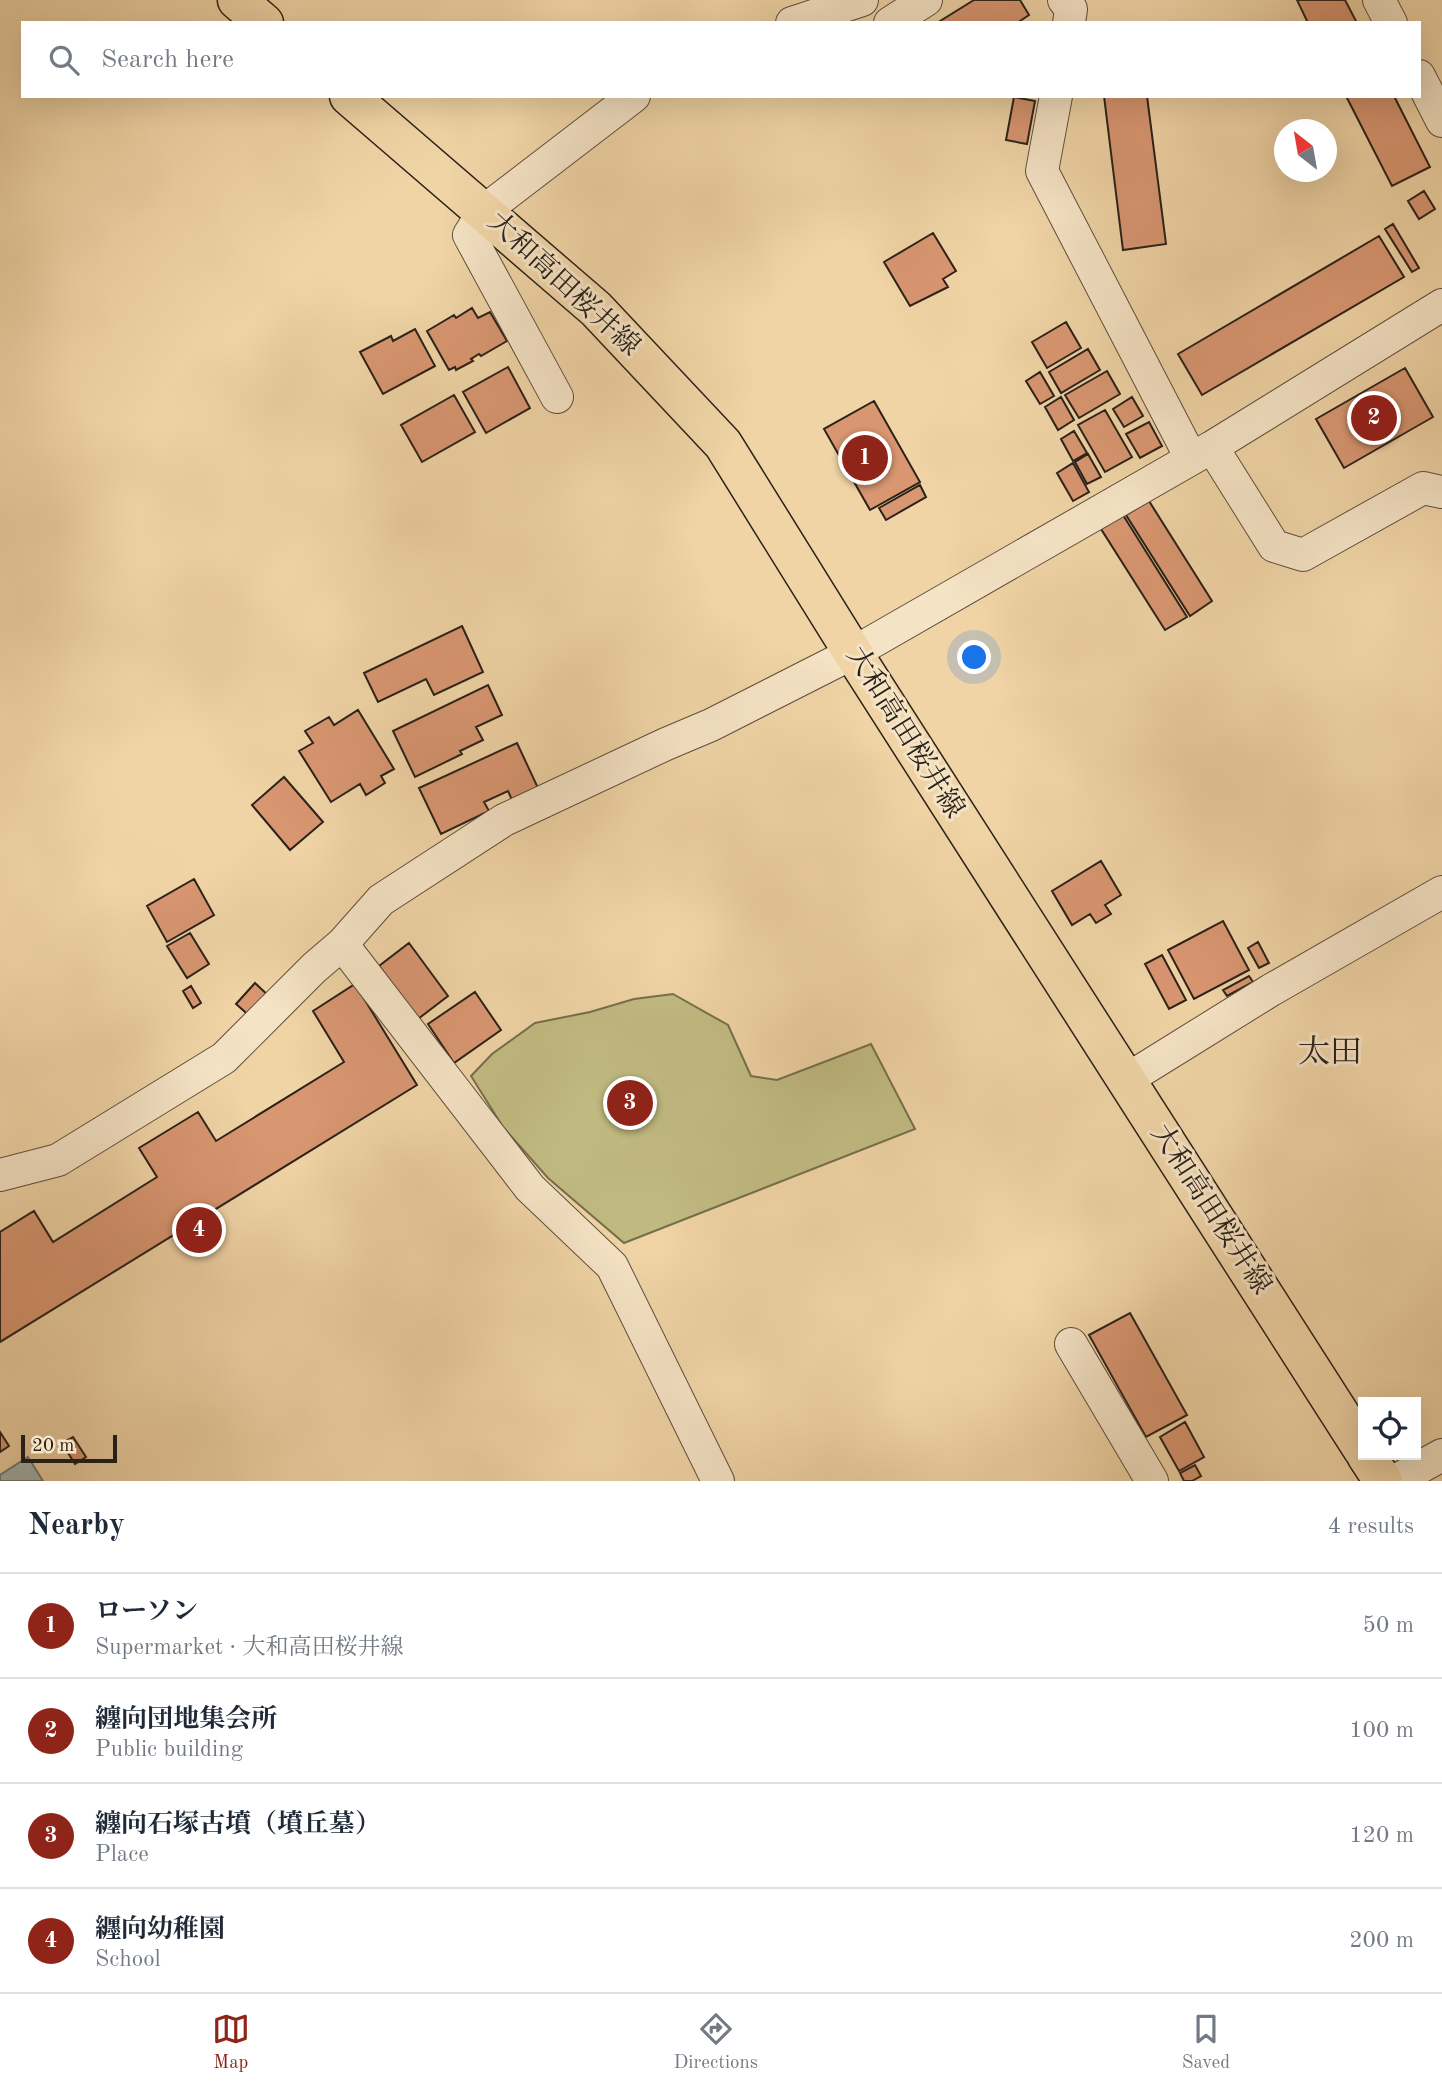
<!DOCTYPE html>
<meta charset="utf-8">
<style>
body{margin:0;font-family:"Old Standard TT","Noto Serif JP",serif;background:#f2f2f3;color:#1f2937}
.controls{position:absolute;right:21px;bottom:21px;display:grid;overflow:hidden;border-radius:0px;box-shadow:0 7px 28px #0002}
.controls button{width:63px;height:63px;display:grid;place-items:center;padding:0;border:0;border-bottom:2px solid #e0e1e3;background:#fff;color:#1f2937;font:35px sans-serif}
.compass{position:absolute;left:1274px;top:119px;width:63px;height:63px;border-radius:50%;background:#fff;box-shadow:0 7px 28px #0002;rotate:329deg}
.scale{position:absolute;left:21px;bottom:18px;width:96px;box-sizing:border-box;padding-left:7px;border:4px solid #2a2118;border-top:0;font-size:19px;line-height:24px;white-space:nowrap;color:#2a2118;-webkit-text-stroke:5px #f5e3c5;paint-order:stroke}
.you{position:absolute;left:975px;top:658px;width:24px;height:24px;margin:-18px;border:5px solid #fff;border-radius:50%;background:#1a73e8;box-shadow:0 0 0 10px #1a73e833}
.badge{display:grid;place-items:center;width:46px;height:46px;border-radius:50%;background:#8f2418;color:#fff;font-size:23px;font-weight:700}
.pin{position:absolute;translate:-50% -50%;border:4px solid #fff;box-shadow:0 2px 7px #0006}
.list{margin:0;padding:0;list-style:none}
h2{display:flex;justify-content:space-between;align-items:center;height:91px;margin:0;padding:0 28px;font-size:30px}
h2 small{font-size:23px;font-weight:400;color:#747a83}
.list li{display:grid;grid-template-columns:46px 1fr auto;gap:21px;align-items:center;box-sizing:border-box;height:105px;padding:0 28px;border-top:2px solid #e0e1e3}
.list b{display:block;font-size:26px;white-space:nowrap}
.list p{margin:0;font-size:23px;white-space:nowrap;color:#747a83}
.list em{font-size:23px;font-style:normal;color:#747a83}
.icon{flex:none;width:38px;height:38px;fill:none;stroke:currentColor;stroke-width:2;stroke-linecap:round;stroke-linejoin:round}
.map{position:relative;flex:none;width:1442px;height:1481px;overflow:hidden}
.search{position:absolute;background:#fff;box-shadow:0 7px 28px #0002;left:21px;right:21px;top:21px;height:77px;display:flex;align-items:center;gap:18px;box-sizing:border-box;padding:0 24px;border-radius:0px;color:#747a83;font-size:26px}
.sheet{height:511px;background:#fff}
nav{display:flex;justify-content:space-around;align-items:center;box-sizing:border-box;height:98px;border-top:2px solid #e0e1e3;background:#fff;font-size:19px;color:#747a83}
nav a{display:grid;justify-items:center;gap:4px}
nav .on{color:#8f2418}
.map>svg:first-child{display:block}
</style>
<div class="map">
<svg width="1442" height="1481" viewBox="0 0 1442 1481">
<rect width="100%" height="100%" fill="#f0d4a6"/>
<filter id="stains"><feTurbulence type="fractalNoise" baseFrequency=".00286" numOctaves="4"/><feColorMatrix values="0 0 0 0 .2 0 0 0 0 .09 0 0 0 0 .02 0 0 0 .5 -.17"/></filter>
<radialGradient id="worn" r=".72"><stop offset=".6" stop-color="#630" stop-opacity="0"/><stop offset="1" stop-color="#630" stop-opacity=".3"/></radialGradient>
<!-- green -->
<path fill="#c1bb82" stroke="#766e4d" stroke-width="2" d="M673 994 728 1025 751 1076 777 1080 871 1044 915 1129 624 1243 548 1178 503 1127 471 1076 492 1054 535 1023 590 1012 634 999Z"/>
<!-- water -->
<path fill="#a0b5b3" stroke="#717a75" stroke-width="2" d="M28 1457 43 1481H0V1475Z"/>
<!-- building -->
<path fill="#d89671" stroke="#2a2118" stroke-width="2" d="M974 0H1020L1029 15 1017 23H937Z
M1297 0H1345L1357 23H1308Z
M1104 96H1147L1166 244 1123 250Z
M1346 96H1394L1430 167 1392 186Z
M1014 97 1035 101 1027 144 1006 140Z
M1424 191 1435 209 1419 219 1408 201Z
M1393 224 1419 268 1412 272 1385 229Z
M933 233 956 271 943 279 948 287 910 306 884 262Z
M1379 236 1404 277 1202 395 1178 354Z
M472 308 478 318 490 312 507 341 481 356 479 354 471 359 473 361 456 370 455 367 449 370 427 331 454 315 456 318Z
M1066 322 1081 348 1047 368 1032 342Z
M415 329 435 366 383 394 360 352 391 336 393 341Z
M1088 349 1100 370 1061 393 1049 372Z
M508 367 530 408 486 433 463 392Z
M1405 368 1433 417 1344 468 1316 419Z
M1107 371 1120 394 1079 418 1065 395Z
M1040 372 1054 396 1040 404 1026 381Z
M454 395 475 432 422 462 401 425Z
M1061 397 1074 420 1058 430 1045 407Z
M1132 397 1143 416 1124 427 1113 409Z
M874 401 920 482 870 510 824 429Z
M1105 410 1132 457 1105 472 1078 425Z
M1149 422 1162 446 1140 458 1126 434Z
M1074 431 1087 453 1073 461 1061 439Z
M1088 454 1101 477 1087 484 1075 462Z
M1073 463 1089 492 1073 501 1057 473Z
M920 485 926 497 886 520 879 508Z
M1149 501 1212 601 1190 616 1126 515Z
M1123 515 1187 617 1165 630 1101 529Z
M462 626 483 672 434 695 426 679 378 702 364 673Z
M488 685 502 715 476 727 483 740 460 751 462 754 415 777 393 731Z
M358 710 394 769 381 776 385 783 366 795 360 784 331 802 299 751 313 743 305 731 329 717 334 725Z
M517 743 538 788 512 800 508 791 484 802 489 811 441 834 419 788Z
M284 777 323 822 290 850 252 805Z
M1101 861 1121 895 1105 905 1111 914 1096 923 1090 914 1072 925 1052 891Z
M194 879 214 915 167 942 147 906Z
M1223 921 1249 970 1194 999 1168 950Z
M190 933 209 964 187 978 167 946Z
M1258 942 1269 963 1259 968 1248 948Z
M409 943 448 996 418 1019 379 966Z
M1162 955 1186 1000 1169 1009 1145 964Z
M1249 976 1253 982 1227 996 1223 990Z
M255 983 271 998 253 1019 236 1004Z
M355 984 417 1085 0 1342V1232L34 1211 53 1242 157 1177 139 1148 198 1112 216 1141 344 1062 313 1011Z
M191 986 201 1003 193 1008 183 991Z
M475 992 501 1030 454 1063 428 1024Z
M1130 1313 1187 1415 1146 1437 1089 1335Z
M1185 1422 1204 1457 1179 1471 1160 1437Z
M0 1432 9 1446 0 1452Z
M73 1437 86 1457 75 1464 62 1443Z
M1195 1465 1201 1476 1192 1481H1184L1180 1473Z"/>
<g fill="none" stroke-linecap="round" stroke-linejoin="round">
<!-- minor casing -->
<g stroke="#5c4e3c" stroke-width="34">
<path id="minor" d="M1064 0 1071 9 1069 23
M1379 0 1391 23
M792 23 862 0
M890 23 926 0
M1419 76 1442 121
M1056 96 1042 171 1191 458
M557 397 469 235 484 211 634 96
M1212 447 1274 546 1303 555 1423 488 1442 492
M342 944 530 1188 612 1266 718 1481
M1126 1080 1271 990 1442 892
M0 1175 58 1160 224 1058 314 968 342 944 381 900 504 820 666 744 711 725 853 653 1212 447 1442 305
M1071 1344 1152 1481
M1395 1481 1442 1455"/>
</g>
<!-- major casing -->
<g stroke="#2a2118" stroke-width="41">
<path id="major" d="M237 0 264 23
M349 96 596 309 723 444 853 653 1363 1450
M1366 1455 1383 1481"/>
</g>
<!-- minor -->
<use href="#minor" stroke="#f5e3c5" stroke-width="32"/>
<!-- major -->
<use href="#major" stroke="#f0d4a6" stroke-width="38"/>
</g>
<g text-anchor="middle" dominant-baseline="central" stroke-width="6" stroke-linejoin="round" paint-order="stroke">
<!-- street labels -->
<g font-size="28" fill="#2a2118" stroke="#f5e3c5">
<text transform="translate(563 285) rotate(43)">大和高田桜井線</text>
<text transform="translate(904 733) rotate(58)">大和高田桜井線</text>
<text transform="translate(1210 1210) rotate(57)">大和高田桜井線</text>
</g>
<!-- quarter labels -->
<g font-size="32" fill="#2a2118" stroke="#f5e3c5">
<text x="1330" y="1054">太田</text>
</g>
</g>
<rect width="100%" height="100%" filter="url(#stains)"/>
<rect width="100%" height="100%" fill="url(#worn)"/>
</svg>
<div class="controls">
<button><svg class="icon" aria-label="locate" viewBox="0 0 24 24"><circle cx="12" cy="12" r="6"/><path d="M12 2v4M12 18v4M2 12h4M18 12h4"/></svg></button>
</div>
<svg class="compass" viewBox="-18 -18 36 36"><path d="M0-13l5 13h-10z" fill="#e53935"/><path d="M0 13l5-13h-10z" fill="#747a83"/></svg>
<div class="scale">20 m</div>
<div class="you"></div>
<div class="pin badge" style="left:865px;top:458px">1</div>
<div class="pin badge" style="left:1374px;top:418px">2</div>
<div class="pin badge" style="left:630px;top:1103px">3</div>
<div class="pin badge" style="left:199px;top:1230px">4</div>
<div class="search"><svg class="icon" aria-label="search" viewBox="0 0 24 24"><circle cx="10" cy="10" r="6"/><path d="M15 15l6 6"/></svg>Search here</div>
</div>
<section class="sheet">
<h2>Nearby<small>4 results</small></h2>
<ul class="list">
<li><span class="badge">1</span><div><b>ローソン</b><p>Supermarket · 大和高田桜井線</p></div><em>50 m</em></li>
<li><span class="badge">2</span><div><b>纏向団地集会所</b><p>Public building</p></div><em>100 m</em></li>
<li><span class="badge">3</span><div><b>纏向石塚古墳（墳丘墓）</b><p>Place</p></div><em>120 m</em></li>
<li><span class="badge">4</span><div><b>纒向幼稚園</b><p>School</p></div><em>200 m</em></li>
</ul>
</section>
<nav>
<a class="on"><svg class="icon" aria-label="map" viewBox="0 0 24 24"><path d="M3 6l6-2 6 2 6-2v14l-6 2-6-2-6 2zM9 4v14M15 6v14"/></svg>Map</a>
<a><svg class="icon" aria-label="directions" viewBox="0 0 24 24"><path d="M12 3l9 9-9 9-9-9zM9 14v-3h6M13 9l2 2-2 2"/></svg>Directions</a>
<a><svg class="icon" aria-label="saved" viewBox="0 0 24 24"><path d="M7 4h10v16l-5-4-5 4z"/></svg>Saved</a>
</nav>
